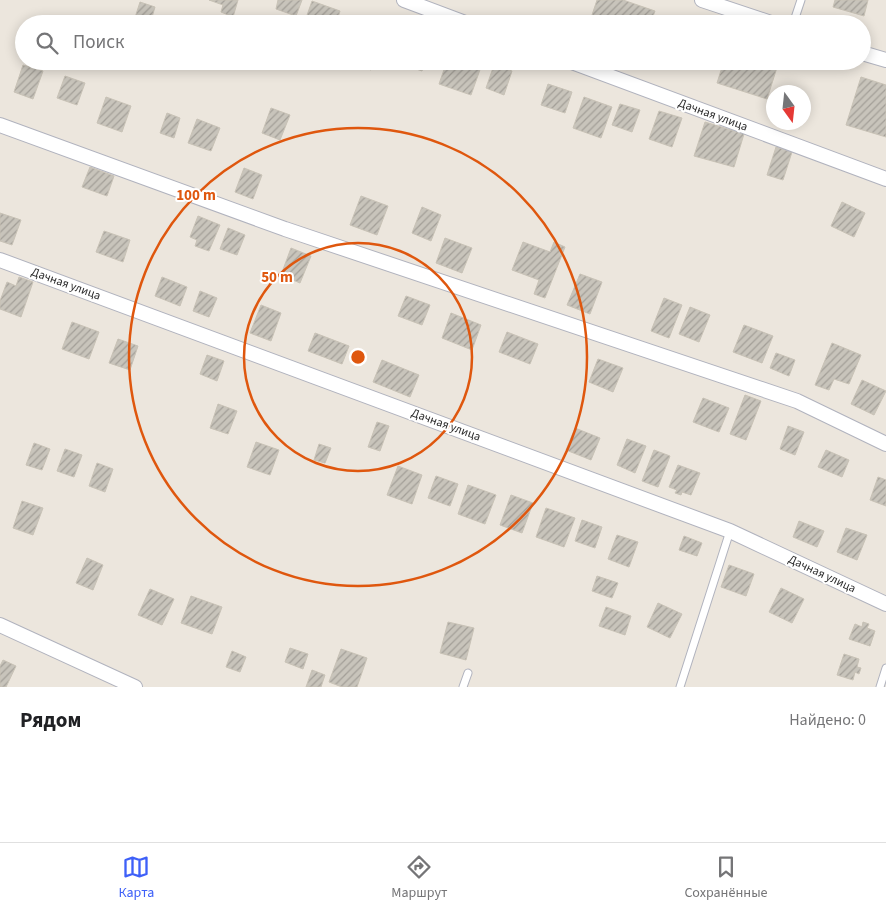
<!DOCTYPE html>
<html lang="ru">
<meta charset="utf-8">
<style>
body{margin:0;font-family:"Source Sans 3",sans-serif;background:#f2f2f2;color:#202124}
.compass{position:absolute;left:766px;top:85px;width:45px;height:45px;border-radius:50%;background:#fff;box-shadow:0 2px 12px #0003;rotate:165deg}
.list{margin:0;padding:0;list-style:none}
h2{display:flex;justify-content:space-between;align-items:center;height:65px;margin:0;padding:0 20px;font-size:21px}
h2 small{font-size:16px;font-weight:400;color:#757577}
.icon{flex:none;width:28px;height:28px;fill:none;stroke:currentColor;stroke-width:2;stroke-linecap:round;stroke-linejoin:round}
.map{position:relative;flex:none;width:886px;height:687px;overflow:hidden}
.search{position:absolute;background:#fff;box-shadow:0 2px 12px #0003;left:15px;right:15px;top:15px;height:55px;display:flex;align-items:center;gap:12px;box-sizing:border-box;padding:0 18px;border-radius:28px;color:#757577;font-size:19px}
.sheet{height:155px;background:#fff}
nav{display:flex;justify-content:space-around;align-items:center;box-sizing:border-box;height:70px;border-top:1px solid #e0e0e0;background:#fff;font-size:14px;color:#757577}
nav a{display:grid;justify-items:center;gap:2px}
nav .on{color:#3e60f8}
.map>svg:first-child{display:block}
</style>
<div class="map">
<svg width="886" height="687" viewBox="0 0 886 687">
<defs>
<pattern id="building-hatch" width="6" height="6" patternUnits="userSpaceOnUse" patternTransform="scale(1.25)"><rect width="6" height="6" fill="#c8c4bb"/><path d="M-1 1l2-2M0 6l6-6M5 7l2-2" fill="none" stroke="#a39f98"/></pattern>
</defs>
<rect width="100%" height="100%" fill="#ece6dd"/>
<!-- building -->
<path fill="url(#building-hatch)" stroke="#c8c2b6" d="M209 0H238L233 17 221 12 223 5Z
M278 0H302L296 16 276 9Z
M597 0H623L655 11 650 24H589Z
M835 0H868L864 16 833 7Z
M312 1 340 11 336 24H304Z
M140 2 155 7 150 24H133Z
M345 61H374L371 70Z
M393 61H425L422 71Z
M447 61H473L482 64 471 95 439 84Z
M724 61H779L767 99 717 83Z
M23 65 43 71 33 99 14 92Z
M494 65 512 71 504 95 486 88Z
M65 76 85 83 77 105 57 98Z
M861 77 886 85V137L846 125Z
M548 84 572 92 565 113 541 105Z
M106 97 131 106 122 132 97 123Z
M584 97 612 107 601 138 573 128Z
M620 104 640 110 632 132 612 125Z
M271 108 290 115 280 140 262 133Z
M659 111 682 118 672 147 649 139Z
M167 113 180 118 174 138 160 133Z
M197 119 220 128 211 151 188 143Z
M705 122 744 134 734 167 694 156Z
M776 147 792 152 783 180 767 175Z
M90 167 114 176 107 196 82 187Z
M244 168 262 175 253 199 235 192Z
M361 196 388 206 377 235 350 225Z
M842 202 865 213 854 237 831 226Z
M422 207 441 215 431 241 412 233Z
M0 213 21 220 12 245 0 241Z
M198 216 220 225 209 251 195 246 197 240 190 237Z
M228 228 245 235 237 255 220 249Z
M104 231 130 240 123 262 96 252Z
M445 238 472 248 462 273 436 263Z
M523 242 550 252 554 242 565 247 545 298 534 294 539 280 512 270Z
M291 248 311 256 300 283 281 275Z
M580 274 602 282 590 314 567 305Z
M19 277 33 282 21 317 0 309V301L7 282 16 286Z
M162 277 187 287 180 306 155 296Z
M200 291 217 298 209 317 193 311Z
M406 296 430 305 422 325 398 316Z
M664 298 682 305 669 338 651 331Z
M261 305 281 313 271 341 250 333Z
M690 307 710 315 699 342 679 334Z
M451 313 481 325 472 350 442 338Z
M72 322 99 332 89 359 62 349Z
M744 325 773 336 762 363 733 352Z
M507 332 538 344 530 364 499 352Z
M315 333 349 346 342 364 308 351Z
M118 339 138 346 130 370 109 363Z
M832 343 861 355 849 384 834 379 829 390 815 385Z
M776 353 795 360 789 376 770 368Z
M207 355 224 361 217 381 200 374Z
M598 359 623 368 613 392 589 382Z
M382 360 419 375 410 397 373 382Z
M862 380 886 391 874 415 851 404Z
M745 395 761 401 746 440 730 434Z
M703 398 729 408 719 432 693 422Z
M218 404 237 411 228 434 210 428Z
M377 422 389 426 380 451 368 447Z
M788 426 804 432 795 455 780 449Z
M575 428 600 438 591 460 566 450Z
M627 439 646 446 635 473 617 465Z
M256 442 279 450 270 475 247 467Z
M34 443 50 449 42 470 26 465Z
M319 444 331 448 325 463 314 460Z
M65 449 82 455 74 477 57 471Z
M654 450 670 456 658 487 642 481Z
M826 450 849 460 842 477 818 467Z
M97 463 113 469 105 492 89 486Z
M678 465 700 473 691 495 682 492 681 495 675 493 677 490 669 487Z
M398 466 422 475 412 504 387 495Z
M436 476 458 484 450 506 428 498Z
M878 477 886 480V506L870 500Z
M468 485 496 495 485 524 458 514Z
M511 495 533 503 522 533 500 525Z
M22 501 43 508 33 535 13 528Z
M546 508 575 518 564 547 536 537Z
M582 520 602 527 595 548 575 541Z
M799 521 824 531 817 547 793 537Z
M846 528 867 535 857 560 837 552Z
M617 535 638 542 629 567 608 559Z
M684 536 702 543 697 556 679 550Z
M87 558 103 565 93 590 76 583Z
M729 565 754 574 746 596 721 587Z
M597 576 618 583 612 598 592 591Z
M781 588 804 599 792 623 769 612Z
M150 589 174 599 162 625 138 615Z
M191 596 222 607 212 634 181 623Z
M658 603 682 614 670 638 647 627Z
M606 607 631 616 625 635 599 626Z
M448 622 474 628 466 660 440 653Z
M863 622 869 624 867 628 875 631 870 646 849 639 855 624 862 627Z
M290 648 308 654 303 669 285 662Z
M341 649 367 658 357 687H342L329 682Z
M232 651 246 657 240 672 226 667Z
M844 654 859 659 857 667 861 668 859 674 855 672 853 680 837 675Z
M3 660 16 666 6 687H0V666Z
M312 670 325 675 321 687H306Z"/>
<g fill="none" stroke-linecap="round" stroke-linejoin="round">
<!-- lane casing -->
<g stroke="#b1b3be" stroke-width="9">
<path id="lane" d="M793 24 801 0
M463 687 468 673
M680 687 730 531
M880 687 886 668"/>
</g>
<!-- street casing -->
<g stroke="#b1b3be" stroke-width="16">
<path id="street" d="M404 0 468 24
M702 0 774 24
M862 53 886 60
M569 61 886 179
M0 125 285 229 797 401 886 444
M0 260 730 531 886 604
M0 625 135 687"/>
</g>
<!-- lane -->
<use href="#lane" stroke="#fff" stroke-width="7"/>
<!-- street -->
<use href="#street" stroke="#fff" stroke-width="14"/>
</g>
<!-- distance rings -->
<g fill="none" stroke="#df570e" stroke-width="2.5">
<circle cx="358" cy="357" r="114"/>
<circle cx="358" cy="357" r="229"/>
</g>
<g text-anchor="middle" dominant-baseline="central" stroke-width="4" stroke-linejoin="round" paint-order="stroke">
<!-- street labels -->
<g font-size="12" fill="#2b2b2b" stroke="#fff">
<text transform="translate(713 115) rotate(20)">Дачная улица</text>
<text transform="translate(66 284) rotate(20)">Дачная улица</text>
<text transform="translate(446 425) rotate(20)">Дачная улица</text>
<text transform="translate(822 574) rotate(25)">Дачная улица</text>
</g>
</g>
<circle cx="358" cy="357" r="8" fill="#df570e" stroke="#fff" stroke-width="2.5"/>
<g font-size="15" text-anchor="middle" font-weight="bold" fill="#df570e" stroke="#fff" stroke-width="4" stroke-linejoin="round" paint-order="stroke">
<text x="196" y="200">100 m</text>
<text x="277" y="282">50 m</text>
</g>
</svg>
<svg class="compass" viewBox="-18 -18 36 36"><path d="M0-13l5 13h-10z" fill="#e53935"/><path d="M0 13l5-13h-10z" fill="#757577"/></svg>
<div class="search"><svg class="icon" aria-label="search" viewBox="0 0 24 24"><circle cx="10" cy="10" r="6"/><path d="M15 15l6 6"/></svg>Поиск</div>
</div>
<section class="sheet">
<h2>Рядом<small>Найдено: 0</small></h2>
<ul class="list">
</ul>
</section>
<nav>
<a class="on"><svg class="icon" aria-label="map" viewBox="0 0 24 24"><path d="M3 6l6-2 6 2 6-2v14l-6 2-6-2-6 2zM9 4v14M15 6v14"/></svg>Карта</a>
<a><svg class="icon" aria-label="directions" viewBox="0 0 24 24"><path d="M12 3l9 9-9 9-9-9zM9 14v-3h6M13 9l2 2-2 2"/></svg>Маршрут</a>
<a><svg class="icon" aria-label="saved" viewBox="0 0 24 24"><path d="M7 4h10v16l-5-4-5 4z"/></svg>Сохранённые</a>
</nav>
